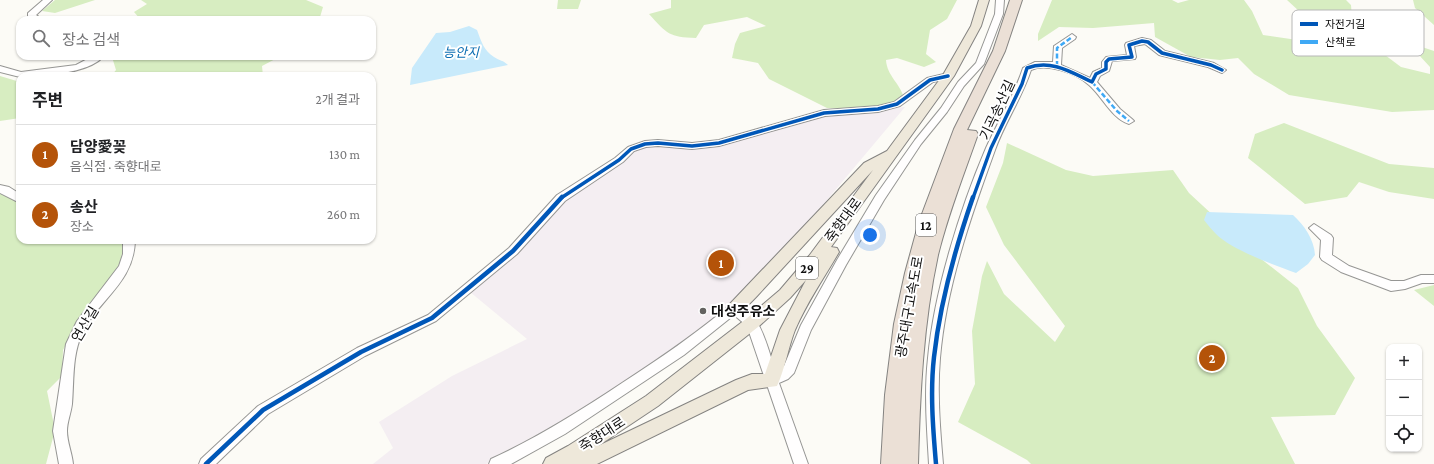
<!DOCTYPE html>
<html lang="ko">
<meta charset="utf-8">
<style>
body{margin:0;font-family:"Crimson Pro","Noto Sans KR",serif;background:#f2f2f2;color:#202124}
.controls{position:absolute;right:12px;bottom:12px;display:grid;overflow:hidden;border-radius:8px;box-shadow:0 1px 3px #0004}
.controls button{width:36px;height:36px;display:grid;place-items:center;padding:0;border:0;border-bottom:1px solid #e0e0e0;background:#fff;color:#202124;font:20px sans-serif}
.you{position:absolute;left:870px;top:235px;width:14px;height:14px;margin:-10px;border:3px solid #fff;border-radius:50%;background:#1a73e8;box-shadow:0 0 0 6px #1a73e833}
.badge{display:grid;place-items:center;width:26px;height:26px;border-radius:50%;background:#b45309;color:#fff;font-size:13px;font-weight:700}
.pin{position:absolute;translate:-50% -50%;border:2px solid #fff;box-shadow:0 1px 4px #0006}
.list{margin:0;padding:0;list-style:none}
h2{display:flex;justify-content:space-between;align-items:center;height:52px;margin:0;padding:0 16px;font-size:17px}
h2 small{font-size:13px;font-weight:400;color:#757577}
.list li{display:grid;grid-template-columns:26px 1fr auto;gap:12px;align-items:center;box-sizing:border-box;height:60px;padding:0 16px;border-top:1px solid #e0e0e0}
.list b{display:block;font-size:15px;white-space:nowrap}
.list p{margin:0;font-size:13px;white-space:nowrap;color:#757577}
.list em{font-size:13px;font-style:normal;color:#757577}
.icon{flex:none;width:22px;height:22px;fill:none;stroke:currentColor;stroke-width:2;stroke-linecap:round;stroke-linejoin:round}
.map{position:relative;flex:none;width:1434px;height:464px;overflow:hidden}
.search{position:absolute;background:#fff;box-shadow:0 1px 3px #0004;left:16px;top:16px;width:360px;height:44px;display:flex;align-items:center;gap:10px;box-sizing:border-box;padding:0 14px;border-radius:12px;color:#757577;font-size:15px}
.panel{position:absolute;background:#fff;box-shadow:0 1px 3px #0004;left:16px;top:72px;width:360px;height:172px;border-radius:12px}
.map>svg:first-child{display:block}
</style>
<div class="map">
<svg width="1434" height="464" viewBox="0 0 1434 464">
<rect width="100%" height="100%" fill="#fcfbf6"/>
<!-- industrial -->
<path fill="#f4eef2" d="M905 107 754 287 693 337 618 389 506 455 486 464H373L393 448 379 422 452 376 527 339 470 292 562 200 633 150 658 145H721L825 114Z"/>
<!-- forest -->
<path fill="#d7edc1" d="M55 0H95L55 13 42 11Z
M141 0H306L323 7 320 17 316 20H165L163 18 157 20H141L134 12 147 4Z
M558 0H581L578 9H557Z
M671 0H957L947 19 930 30 926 54 936 62 924 67 897 58 886 60C887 76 900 83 904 98L879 107 850 109 827 108 769 79 758 63 732 58 735 44 740 33 766 26 747 17 704 25 696 38C669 37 667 34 649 14L671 8Z
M1052 0H1172L1178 3 1189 0H1244L1252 11 1263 35 1318 43 1300 12 1287 0H1346L1351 5 1353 31 1401 67 1430 74V67L1407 42 1434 51V110L1392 112 1289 95 1254 74 1238 58 1220 60 1191 57 1155 37 1154 23 1093 28 1059 27 1038 41V34Z
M1413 0H1434V25L1415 8Z
M118 56H281L262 66 263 76H111L116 70 112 57Z
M0 76 20 82V118L0 121Z
M1284 123 1389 164 1434 168V199L1389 192 1359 182 1347 197 1305 204 1248 158 1255 134Z
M1007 143 1066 170 1093 176 1173 170 1189 193 1255 254 1298 288 1317 326 1355 378 1335 415 1271 417 1295 464H1031L1027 460 958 422 975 384 972 331 982 276 987 261 1004 294 1055 342 1065 326 1004 245 986 207 1003 163Z
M0 191 20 192V240H125L120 263 107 284 86 307 63 350 62 376 47 391 55 430 46 464H0Z
M1434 285V306L1414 290Z"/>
<!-- water -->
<path fill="#c8eafb" d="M469 26 477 30C481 41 484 51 494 57 500 61 503 60 508 65L410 85 412 68 436 33 450 32Z
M1207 212 1293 215C1304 225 1314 239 1315 255L1308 264 1296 273C1274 265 1232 250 1216 234 1212 230 1208 225 1204 220Z"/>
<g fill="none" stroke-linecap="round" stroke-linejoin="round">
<!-- minor casing -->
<g stroke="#969694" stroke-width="2">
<path id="minor" d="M43 0H52L36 15 44 20H34L28 17V13Z
M996 0H1004L1003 14 984 64 964 86 947 112 921 144 884 200 846 265 811 330 794 373 788 379 779 383 808 464H794L747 326 734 315 684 355 565 434 511 464H489L491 459C537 438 580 411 622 383 659 359 696 334 730 305 738 302 753 314 757 322 766 337 770 356 776 372L784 366 801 325 837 260 876 195 915 140 941 108 958 82 976 63 995 14Z
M1072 34 1076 37 1075 39 1062 48 1061 65 1090 78 1093 72 1102 68V62L1106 57 1127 55 1125 45 1126 43 1142 38 1151 40 1165 51 1214 63 1226 70 1222 73 1208 67 1159 55 1145 44 1134 46 1136 57 1135 59 1112 61 1109 71 1100 76 1097 82 1120 109 1132 119 1134 121 1129 124C1112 119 1102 96 1089 85 1076 73 1047 63 1031 70 1022 98 1005 122 995 150 971 216 946 287 940 358 937 393 940 429 943 464H929C927 429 924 393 928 358 934 292 960 209 986 148 998 121 1014 96 1023 68L1035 62H1053L1054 46Z
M93 56H104C88 74 43 76 20 76V77L0 72V66L21 72 76 65Z
M948 73 951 74V78L933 82 900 106 878 112 825 116 719 146 692 149 658 146 646 147 634 151 623 162 565 201 517 254 436 321 365 356 268 414 216 464H199L201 459 258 406 357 348 428 315 509 248 557 195 615 158 628 147 645 141 658 140 692 143 719 140 824 110 878 106 894 102 927 78Z
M0 185 9 187 20 194V203L0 193Z
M1314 224 1331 235 1333 238 1332 255 1349 266 1391 281H1404L1421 275H1434V283H1422L1405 289 1391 291 1341 272 1322 260 1320 257 1321 240 1309 228Z
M123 240H135C134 284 98 299 82 334 72 355 74 381 72 404 71 413 67 422 67 431 67 442 72 453 73 464H59L53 431 66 344 77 321 119 266 123 254Z"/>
</g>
<!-- major casing -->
<g stroke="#848381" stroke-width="2">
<path id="major" d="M979 0H989L981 26 954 76 831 247 837 248 839 252C824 278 807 302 795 330 788 348 785 369 777 386L748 390 597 464H543L546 458 568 446 646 396 746 319 780 290 809 256 873 170 757 296C749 304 740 316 729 312L726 308 864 163 887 151 943 75 971 26ZM806 280 780 330 765 374H752L736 380 598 446 658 406 758 327 790 298Z"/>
</g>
<!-- highway casing -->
<g stroke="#848381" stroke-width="2">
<path id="highway" d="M1010 0H1022L1005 51 967 130 976 131 978 134C964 174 948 214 938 255 923 324 920 394 918 464H881L885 395 894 324 905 273 919 222 954 129 993 51Z"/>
</g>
<!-- minor -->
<use href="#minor" fill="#fffefe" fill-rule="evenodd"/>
<!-- major -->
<use href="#major" fill="#eee8da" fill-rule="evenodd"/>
<!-- highway -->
<use href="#highway" fill="#ebe0d6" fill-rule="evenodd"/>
<!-- quiet -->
<path stroke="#3fa9f5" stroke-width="2.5" stroke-dasharray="5 2.5" stroke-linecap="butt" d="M1057 66V48L1072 37
M1092 82 1117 111 1129 121"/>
<!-- cycleway-far1 casing -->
<g stroke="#fff" stroke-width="5.5">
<path id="cycleway-far1" d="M561 198 619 160 631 149 645 144 658 143 692 146 719 143 824 113 878 109 897 104 930 80 948 76
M973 198 991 148 1022 84 1027 68C1051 59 1071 72 1092 82L1096 74 1106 69V62L1109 59 1132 57 1129 45 1142 41 1148 42 1162 53 1211 65 1222 70"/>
</g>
<!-- cycleway casing -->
<g stroke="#fff" stroke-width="7">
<path id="cycleway" d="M206 464 263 410 361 352 432 318 513 251 562 197
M936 464C933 429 930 392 934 357 940 303 955 249 973 197"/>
</g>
<!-- cycleway-far1 -->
<use href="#cycleway-far1" stroke="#0057b8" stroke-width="3.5"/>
<!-- cycleway -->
<use href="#cycleway" stroke="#0057b8" stroke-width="4.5"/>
</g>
<!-- markers -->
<circle fill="#636260" stroke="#fff" stroke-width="1.5" cx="703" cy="311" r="4"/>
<g text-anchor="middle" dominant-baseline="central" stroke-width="4" stroke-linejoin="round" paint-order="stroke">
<!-- far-water labels -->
<g font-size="13" font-style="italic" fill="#096cb2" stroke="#fff">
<text x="461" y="52">능안지</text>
</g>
<!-- shield labels -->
<g fill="#fff" stroke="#585858" stroke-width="1">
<rect x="916" y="214" width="20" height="22" rx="3"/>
<rect x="796" y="257" width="22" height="22" rx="3"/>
</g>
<g font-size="13" font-weight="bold" fill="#101010">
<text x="926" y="225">12</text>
<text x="807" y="268">29</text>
</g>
<!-- street labels -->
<g font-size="14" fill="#101010" stroke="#fff">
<text transform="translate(997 110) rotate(-65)">기곡송산길</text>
<text transform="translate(843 220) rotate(-54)">죽향대로</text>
<text transform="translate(909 307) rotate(-80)">광주대구고속도로</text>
<text transform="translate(85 324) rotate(-59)">연산길</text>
<text transform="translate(602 434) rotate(-33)">죽향대로</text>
</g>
<!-- poi labels -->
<g font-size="14" font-weight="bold" fill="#101010" stroke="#fff" text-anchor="start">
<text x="711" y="311">대성주유소</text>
</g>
</g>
<!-- legend -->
<rect x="1292" y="10" width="132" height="46" rx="6" fill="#fff" stroke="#b7b7b7" stroke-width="1"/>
<rect x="1300" y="22" width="18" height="4" fill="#0057b8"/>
<rect x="1300" y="40" width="18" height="4" fill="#3fa9f5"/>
<g font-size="11" fill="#101010">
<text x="1325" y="28">자전거길</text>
<text x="1325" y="46">산책로</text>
</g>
</svg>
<div class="controls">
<button>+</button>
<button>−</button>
<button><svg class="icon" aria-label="locate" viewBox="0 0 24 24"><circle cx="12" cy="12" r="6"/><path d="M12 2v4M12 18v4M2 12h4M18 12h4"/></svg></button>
</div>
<div class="you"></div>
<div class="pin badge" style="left:721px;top:263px">1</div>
<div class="pin badge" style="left:1212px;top:358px">2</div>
<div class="search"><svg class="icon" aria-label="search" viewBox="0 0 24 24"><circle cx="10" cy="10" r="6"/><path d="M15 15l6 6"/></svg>장소 검색</div>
<section class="panel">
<h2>주변<small>2개 결과</small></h2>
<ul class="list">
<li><span class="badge">1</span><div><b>담양愛꽂</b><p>음식점 · 죽향대로</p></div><em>130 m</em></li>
<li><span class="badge">2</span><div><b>송산</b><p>장소</p></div><em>260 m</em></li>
</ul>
</section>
</div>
